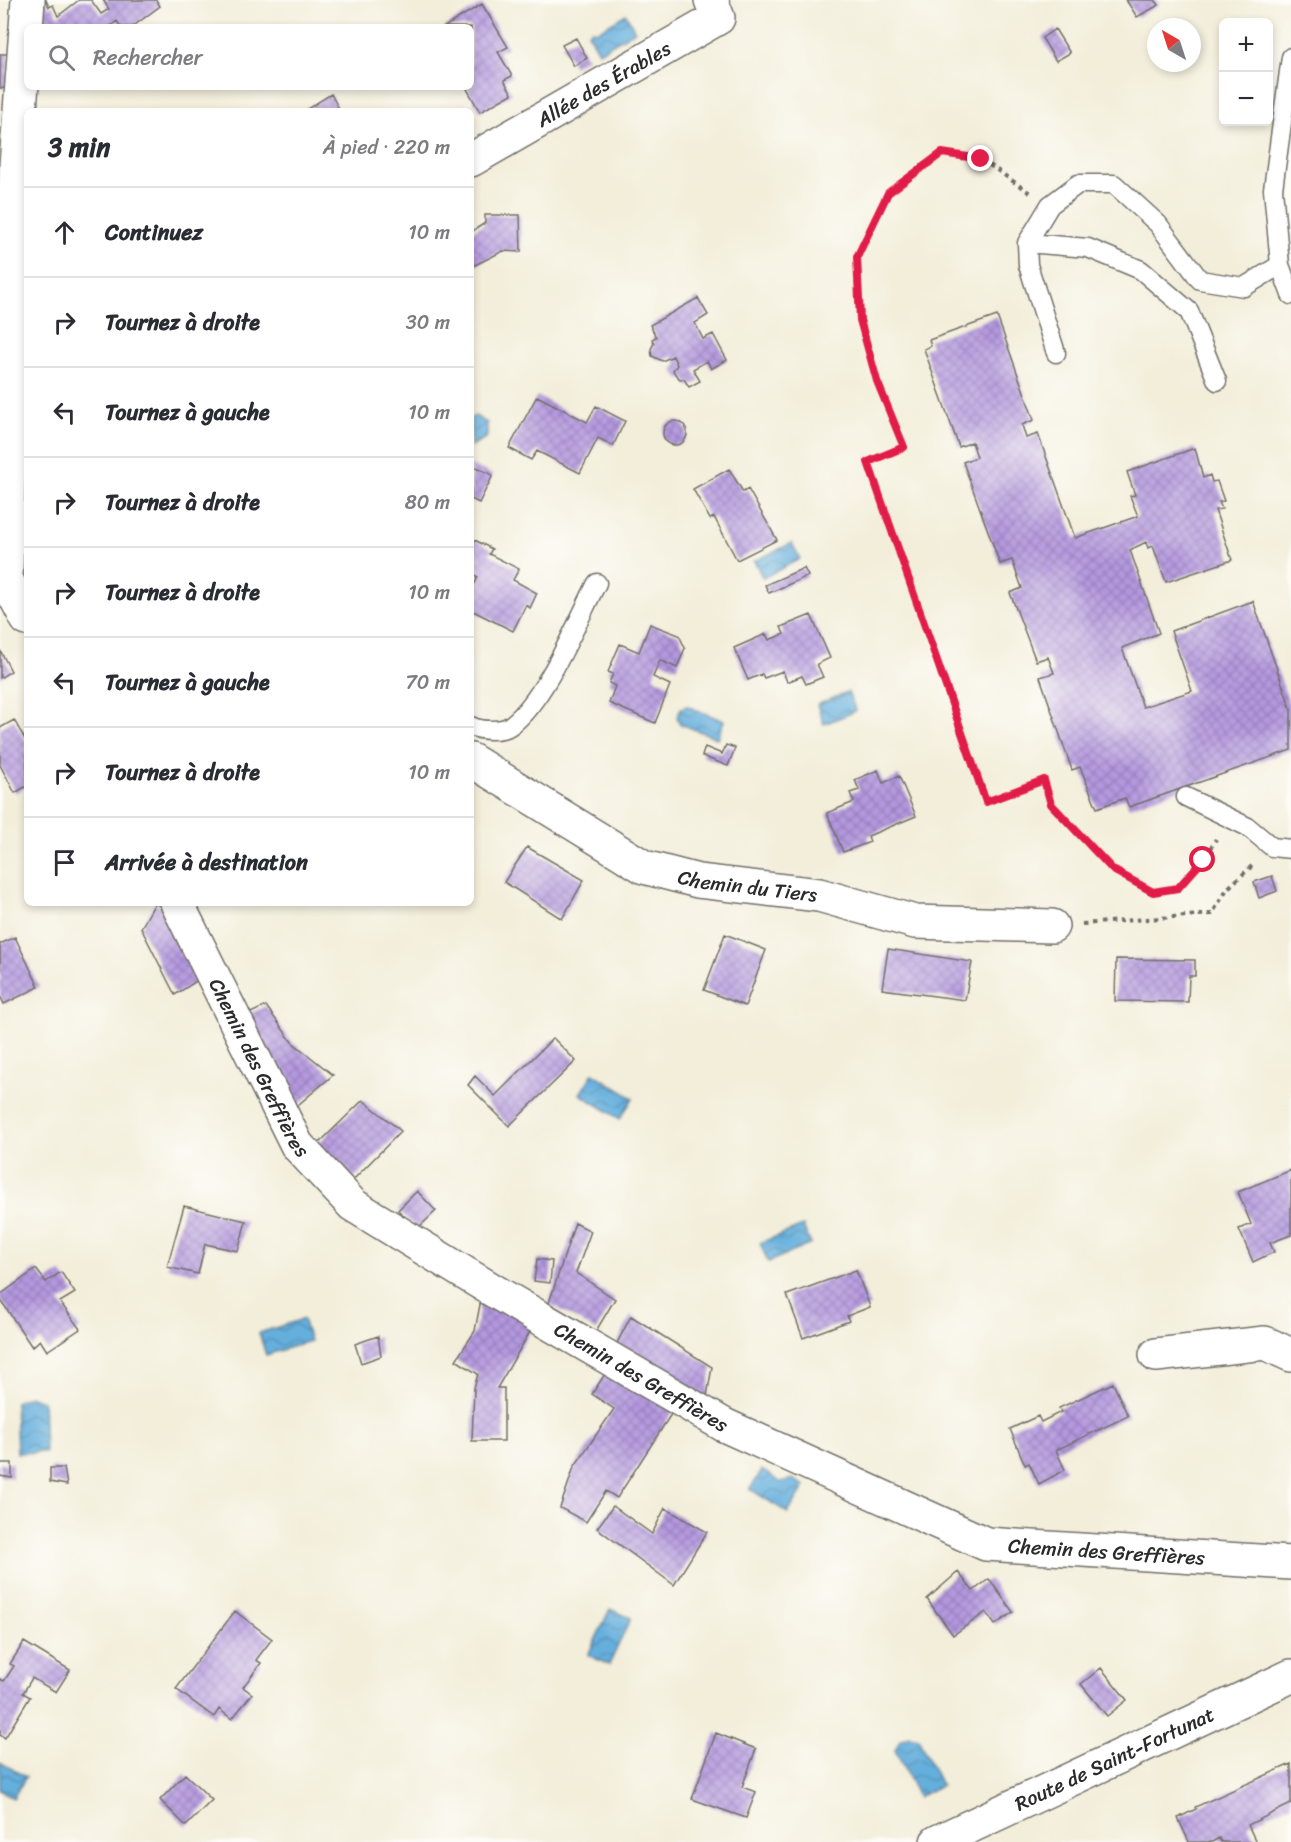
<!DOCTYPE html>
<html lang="fr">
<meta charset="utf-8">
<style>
body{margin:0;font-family:Sriracha,sans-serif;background:#f7f7f7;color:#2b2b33}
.controls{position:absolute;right:18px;top:18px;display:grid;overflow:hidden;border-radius:9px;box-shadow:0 3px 9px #0003}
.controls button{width:54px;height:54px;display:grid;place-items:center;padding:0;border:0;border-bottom:2px solid #e1e1e2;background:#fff;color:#2b2b33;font:30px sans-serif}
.compass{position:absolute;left:1147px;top:18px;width:54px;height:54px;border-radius:50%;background:#fff;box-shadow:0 3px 9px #0003;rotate:321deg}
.stop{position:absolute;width:18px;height:18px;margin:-14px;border:4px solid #e11d48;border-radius:50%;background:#fff}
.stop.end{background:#e11d48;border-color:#fff;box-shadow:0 2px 6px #0008}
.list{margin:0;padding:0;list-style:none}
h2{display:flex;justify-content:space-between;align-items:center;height:78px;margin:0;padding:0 24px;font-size:26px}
h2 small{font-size:20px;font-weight:400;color:#7c7c81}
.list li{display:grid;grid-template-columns:39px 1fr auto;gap:18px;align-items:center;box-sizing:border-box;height:90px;padding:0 24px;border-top:2px solid #e1e1e2}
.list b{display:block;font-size:22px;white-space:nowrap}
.list em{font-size:20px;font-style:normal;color:#7c7c81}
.icon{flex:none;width:33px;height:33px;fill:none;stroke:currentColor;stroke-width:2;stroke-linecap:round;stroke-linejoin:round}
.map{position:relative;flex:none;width:1291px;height:1842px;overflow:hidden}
.search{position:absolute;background:#fff;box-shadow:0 3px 9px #0003;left:24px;top:24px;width:450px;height:66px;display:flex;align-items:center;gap:15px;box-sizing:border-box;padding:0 21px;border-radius:9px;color:#7c7c81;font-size:22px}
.panel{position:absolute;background:#fff;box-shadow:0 3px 9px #0003;left:24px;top:108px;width:450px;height:798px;border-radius:9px}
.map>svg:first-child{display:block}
</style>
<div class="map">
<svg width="1291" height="1842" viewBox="0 0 1291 1842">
<defs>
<pattern id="water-waves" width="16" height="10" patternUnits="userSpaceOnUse" patternTransform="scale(1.5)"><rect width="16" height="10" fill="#65afdd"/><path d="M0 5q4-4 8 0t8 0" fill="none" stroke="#538fb3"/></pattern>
<pattern id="building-cross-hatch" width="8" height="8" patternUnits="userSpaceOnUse" patternTransform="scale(1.5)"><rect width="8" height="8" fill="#b599e0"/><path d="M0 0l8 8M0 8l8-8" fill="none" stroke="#937db6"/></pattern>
</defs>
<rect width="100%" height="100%" fill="#fdfcf7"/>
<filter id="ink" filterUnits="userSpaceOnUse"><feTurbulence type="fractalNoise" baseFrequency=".0167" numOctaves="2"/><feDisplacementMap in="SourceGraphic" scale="12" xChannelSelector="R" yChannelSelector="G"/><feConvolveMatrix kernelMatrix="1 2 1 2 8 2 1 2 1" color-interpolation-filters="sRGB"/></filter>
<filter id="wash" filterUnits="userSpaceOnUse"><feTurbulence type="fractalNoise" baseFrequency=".008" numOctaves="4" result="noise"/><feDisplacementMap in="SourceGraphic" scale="24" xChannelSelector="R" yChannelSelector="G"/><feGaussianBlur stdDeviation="1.35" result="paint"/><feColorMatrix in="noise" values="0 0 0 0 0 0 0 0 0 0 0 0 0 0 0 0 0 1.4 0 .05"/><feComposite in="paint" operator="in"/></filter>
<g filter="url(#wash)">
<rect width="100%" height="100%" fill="#f3eeda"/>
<!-- water -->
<path fill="url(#water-waves)" stroke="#486d84" stroke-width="1.5" d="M626 14 635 31 599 52 588 33 592 30 598 31Z
M475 416 487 423V437L471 446V418Z
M792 543 800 559 763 578 754 561Z
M848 692 856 711 824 724 817 705Z
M687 706 724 721 717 738 680 724 677 717 681 708Z
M593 1073 633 1098 620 1119 580 1094Z
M803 1226 811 1244 768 1262 760 1243Z
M303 1319 310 1341 266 1355 259 1333Z
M29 1396 43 1401 45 1452 17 1453 15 1402Z
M762 1470 780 1482 793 1479 805 1486 788 1513 750 1489Z
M610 1609 631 1618 609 1665 588 1655Z
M909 1736 918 1738 941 1785 918 1797 895 1750 900 1740Z
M0 1762 26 1777 13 1798 0 1790Z"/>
<g id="blocks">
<!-- building -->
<path fill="url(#building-cross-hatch)" d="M37 0H46L49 7 53 5 58 16 79 0H91L101 14 109 9 103 0H156L160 6 132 27H121L117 21 109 27H36Z
M1126 0H1155L1159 5 1137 17Z
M482 4 508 47 498 52 512 76 504 80 512 94 480 112 466 87H471V27H444Z
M1055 29 1070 53 1056 61 1042 38Z
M576 38 587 58 574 66 562 45Z
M0 54H8L7 88H0Z
M331 94 340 111H308L307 109Z
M485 215H520L521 252 503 251 471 267V232L485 223Z
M698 298 708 315 695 323 703 339 713 334 727 360 711 369 707 361 693 369 700 381 689 387 684 379H680L675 374 673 370 677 365 673 356 662 361 652 356 651 349 654 343 652 339 656 337 650 325Z
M997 316 1034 420 1022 425 1026 438 1038 434 1075 538 1138 516 1130 496 1135 495 1127 472 1195 448 1203 478 1210 475 1212 482 1217 481 1224 501 1219 502 1222 509 1215 510 1232 560 1166 582 1153 546 1148 548 1146 542 1130 550 1159 633 1122 648 1143 707 1192 691 1171 631 1253 601 1291 709V750L1129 807 1125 798 1097 808 1080 767 1072 770 1040 677 1054 673 1048 657 1036 661 1010 593 1022 588 1012 560 1000 564 963 462 977 457 972 442 959 447 924 349 931 346 929 340Z
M537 396 587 422 596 406 625 421 613 446 598 438 580 473 537 451 531 460 509 448Z
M663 433a12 12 0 1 1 24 0a12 12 0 1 1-24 0Z
M471 465 493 475 479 503 471 499Z
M729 469 743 492 748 489 777 540 737 560 714 517 710 519 693 489Z
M471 538 492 549 489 554 519 569 513 580 537 593 530 608 526 605 513 631 471 610V591L478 577 471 573Z
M804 568 808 576 769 593 765 585Z
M811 615 830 658 817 664 823 677 806 684 802 676 787 682 783 671 764 678 762 674 748 680 734 648 766 634 769 640 784 634 781 627Z
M650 624 679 635 685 648 677 668 660 660 653 677 670 685 655 723 609 703 615 686 609 683 613 674 608 672 620 644 639 652Z
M0 650 11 671 0 678Z
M14 720 27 743V786L15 793 0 765V728Z
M726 745 735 748 728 766 702 756 705 747 722 754Z
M878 770 883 783 899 776 916 816 868 836 870 842 843 852 827 813 854 802 850 793 859 790 855 780Z
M527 847 584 880 562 919 504 882Z
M1272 876 1277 891 1259 898 1254 882Z
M155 903 161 907 165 906 201 978 175 995 141 928Z
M725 934 766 950 745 1006 704 990Z
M15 937 39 987 4 1004 0 996V944Z
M888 949 972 962 965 1000 882 989Z
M1116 959 1195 960V976H1189L1188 1002 1115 1001Z
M266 1006 292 1042 333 1075 292 1110 246 1015Z
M553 1038 576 1061 509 1126 468 1085 475 1076 495 1096Z
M363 1100 401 1131 351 1182 313 1149Z
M1291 1170V1235L1270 1243 1274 1252 1253 1262 1239 1229 1251 1224 1238 1192Z
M417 1191 436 1211 417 1229 398 1210Z
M184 1206 246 1221 238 1251 205 1244 198 1274 167 1267Z
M575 1223 591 1231 576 1273 615 1299 596 1331 549 1303Z
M537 1259 552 1261 550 1283 534 1281Z
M36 1269 46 1282 61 1272 75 1293 60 1302 80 1329 47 1351 40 1340 32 1347 0 1299V1295Z
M856 1270 870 1307 847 1316 849 1321 803 1338 787 1295Z
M482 1294 534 1325 497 1388H504V1441H472L474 1388 478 1374 456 1360 475 1331Z
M631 1316 712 1367 706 1402 615 1347Z
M378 1336 381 1356 361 1363 355 1344Z
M605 1374 675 1408 617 1498 606 1491 586 1522 560 1508 574 1467 614 1409 592 1394Z
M1113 1383 1128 1416 1056 1450 1065 1470 1039 1484 1029 1463 1025 1465 1010 1429 1038 1416 1041 1422 1061 1412 1059 1408Z
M0 1463H12V1478L0 1476Z
M50 1468H64L67 1485 50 1482Z
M613 1506 652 1534 665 1508 707 1532 674 1585 597 1528Z
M958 1572 973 1591 989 1579 1013 1612 995 1625 986 1612 953 1635 927 1599Z
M235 1611 272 1639 256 1660 261 1663 243 1687 252 1694 232 1719 219 1709 214 1717 176 1689Z
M24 1642 70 1670 56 1692 32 1678 23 1693 30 1697 5 1738 0 1735V1679L4 1681 14 1666 10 1664Z
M1101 1668 1127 1700 1107 1716 1081 1684Z
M716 1733 756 1749 742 1787 756 1792 746 1818 692 1799Z
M1291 1764V1804L1248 1825 1256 1842H1221L1219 1838 1212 1842H1189L1178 1818 1196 1809 1195 1807Z
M185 1774 212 1800 186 1826 160 1800Z"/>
</g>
</g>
<g filter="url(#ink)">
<use href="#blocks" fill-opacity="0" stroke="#716f68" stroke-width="1.5"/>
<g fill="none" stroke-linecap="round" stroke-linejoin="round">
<!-- service casing -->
<g stroke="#716f68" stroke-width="21">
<path id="service" d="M1027 243 1088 248 1141 270 1189 311 1217 381
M1280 265 1291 295
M1056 353 1028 265 1027 243 1050 205 1078 184H1114L1158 224 1200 280 1244 287 1280 265 1273 189 1291 57
M471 726C480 731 503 732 511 725 545 700 577 622 597 583
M1186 797 1248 827 1272 847 1291 849"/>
</g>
<!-- minor casing -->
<g stroke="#716f68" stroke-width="36">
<g id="minor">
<path id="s1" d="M471 160 718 18 711 0"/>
<path d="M27 619 6 579 16 166 28 0"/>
<path id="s2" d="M471 760 644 867 698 881 819 895 915 922 1052 926"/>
<path id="s3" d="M177 903 297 1145 353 1205 494 1291 724 1425 986 1544 1291 1563"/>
<path d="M1156 1355 1265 1343 1291 1355"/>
</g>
</g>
<!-- tertiary casing -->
<g stroke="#716f68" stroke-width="36">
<g id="tertiary">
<path id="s4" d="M937 1842 1291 1676"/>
</g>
</g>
<!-- path -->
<path stroke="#716f68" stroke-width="4" stroke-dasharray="4.5 4.5" stroke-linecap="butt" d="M1030 193 981 159 942 153 888 193 857 257 860 320 877 381 904 447 868 462 986 802 1044 780 1051 804 1113 870 1153 893 1178 888 1203 860 1216 839
M1082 924 1212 914 1227 889 1254 864"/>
<!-- service -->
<use href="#service" stroke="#fff" stroke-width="18"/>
<!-- minor -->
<use href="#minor" stroke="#fff" stroke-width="33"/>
<!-- tertiary -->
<use href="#tertiary" stroke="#fff" stroke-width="33"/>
</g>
</g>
<g fill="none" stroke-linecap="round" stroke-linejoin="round" filter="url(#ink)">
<!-- route -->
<path stroke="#e11d48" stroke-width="8" d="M981 159 942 153 888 193 857 257 860 320 877 381 904 447 868 462 986 802 1044 780 1051 804 1113 870 1153 892 1178 888 1203 860"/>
</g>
<g text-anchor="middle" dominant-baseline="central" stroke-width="6" stroke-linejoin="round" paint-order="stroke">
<!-- street labels -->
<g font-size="20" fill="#2b2b2b" stroke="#fdfcf7">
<text stroke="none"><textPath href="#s1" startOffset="153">Allée des Érables</textPath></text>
<text stroke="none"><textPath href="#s2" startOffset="309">Chemin du Tiers</textPath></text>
<text stroke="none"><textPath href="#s3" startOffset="184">Chemin des Greffières</textPath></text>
<text stroke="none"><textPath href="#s3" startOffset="688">Chemin des Greffières</textPath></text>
<text stroke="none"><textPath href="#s3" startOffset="1192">Chemin des Greffières</textPath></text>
<text stroke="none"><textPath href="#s4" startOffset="196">Route de Saint-Fortunat</textPath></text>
</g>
</g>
</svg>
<div class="controls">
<button>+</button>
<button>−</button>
</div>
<svg class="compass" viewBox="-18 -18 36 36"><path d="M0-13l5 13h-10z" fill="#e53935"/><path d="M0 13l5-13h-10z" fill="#7c7c81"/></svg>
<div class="stop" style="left:1203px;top:860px"></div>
<div class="stop end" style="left:981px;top:159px"></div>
<div class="search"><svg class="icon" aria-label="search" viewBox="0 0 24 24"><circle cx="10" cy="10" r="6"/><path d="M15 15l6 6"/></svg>Rechercher</div>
<section class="panel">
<h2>3 min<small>À pied · 220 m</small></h2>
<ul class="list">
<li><svg class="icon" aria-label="ahead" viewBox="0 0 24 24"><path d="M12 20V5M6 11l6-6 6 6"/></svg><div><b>Continuez</b></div><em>10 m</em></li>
<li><svg class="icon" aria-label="right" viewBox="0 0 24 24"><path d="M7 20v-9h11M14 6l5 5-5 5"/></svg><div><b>Tournez à droite</b></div><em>30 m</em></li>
<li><svg class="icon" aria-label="left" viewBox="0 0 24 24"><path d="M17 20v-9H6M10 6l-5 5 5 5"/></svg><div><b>Tournez à gauche</b></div><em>10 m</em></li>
<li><svg class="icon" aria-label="right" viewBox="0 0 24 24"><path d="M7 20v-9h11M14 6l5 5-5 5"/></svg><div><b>Tournez à droite</b></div><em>80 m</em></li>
<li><svg class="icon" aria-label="right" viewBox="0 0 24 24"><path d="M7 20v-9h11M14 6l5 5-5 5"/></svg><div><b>Tournez à droite</b></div><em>10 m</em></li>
<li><svg class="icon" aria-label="left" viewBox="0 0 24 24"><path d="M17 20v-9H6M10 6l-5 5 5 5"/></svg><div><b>Tournez à gauche</b></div><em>70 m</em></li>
<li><svg class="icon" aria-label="right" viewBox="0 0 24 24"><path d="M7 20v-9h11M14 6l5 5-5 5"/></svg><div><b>Tournez à droite</b></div><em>10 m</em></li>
<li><svg class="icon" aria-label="arrive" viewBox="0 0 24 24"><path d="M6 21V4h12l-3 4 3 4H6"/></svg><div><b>Arrivée à destination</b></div></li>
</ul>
</section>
</div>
